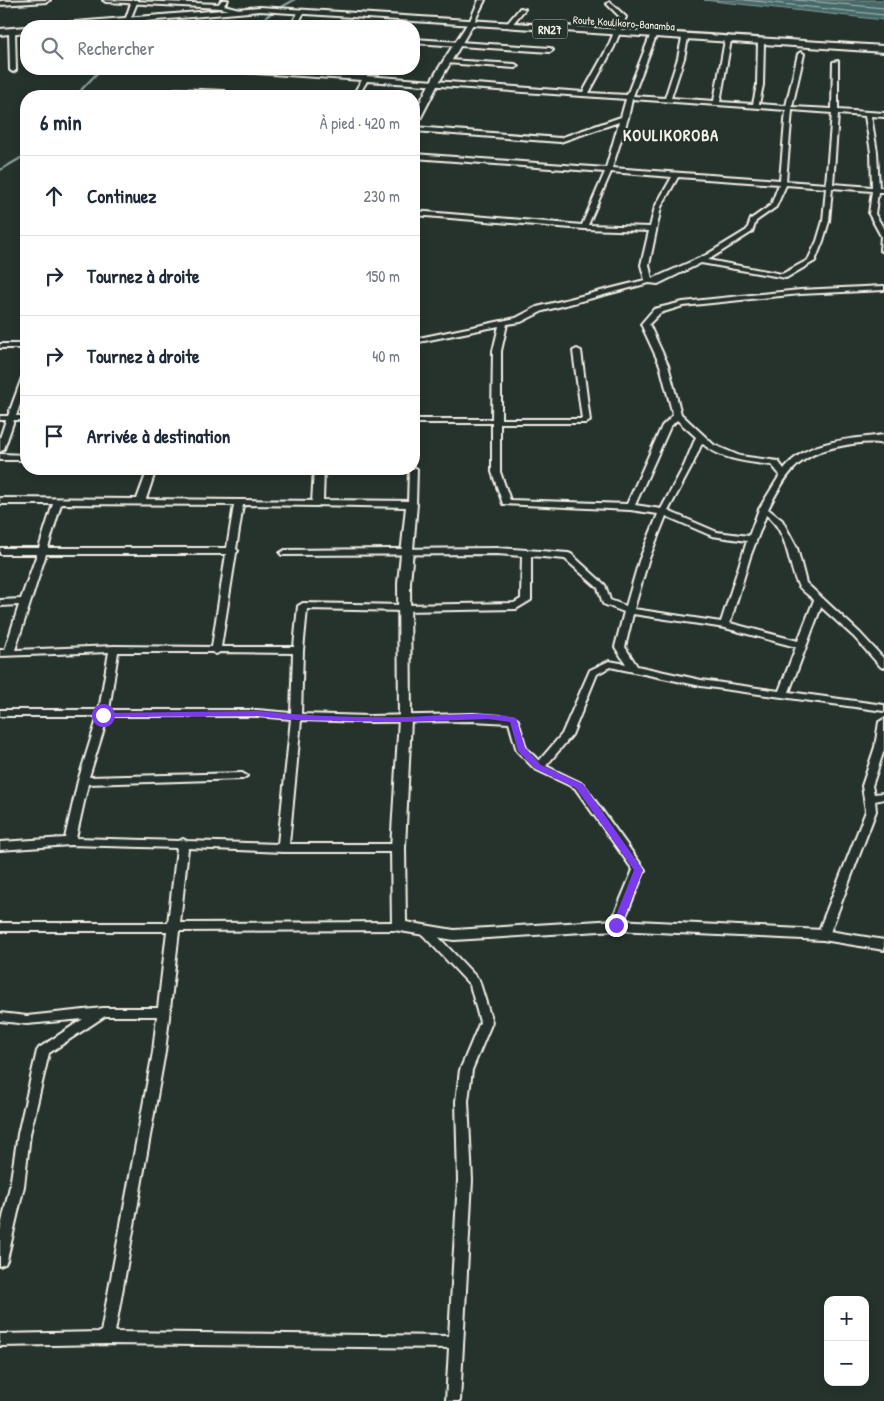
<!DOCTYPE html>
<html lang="fr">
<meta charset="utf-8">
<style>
body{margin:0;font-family:"Patrick Hand",sans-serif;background:#f2f2f3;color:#1f2937}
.controls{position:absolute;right:15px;bottom:15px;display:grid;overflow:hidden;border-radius:10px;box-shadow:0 2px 8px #0003}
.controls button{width:45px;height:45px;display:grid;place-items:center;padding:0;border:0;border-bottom:1px solid #e0e1e3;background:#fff;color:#1f2937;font:25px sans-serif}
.stop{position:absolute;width:15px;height:15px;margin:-11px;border:4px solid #7c3aed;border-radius:50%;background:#fff}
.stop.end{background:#7c3aed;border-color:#fff;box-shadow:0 1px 5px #0008}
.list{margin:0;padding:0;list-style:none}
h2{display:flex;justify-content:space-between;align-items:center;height:65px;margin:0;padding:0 20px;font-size:21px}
h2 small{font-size:16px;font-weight:400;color:#747a83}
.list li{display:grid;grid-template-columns:32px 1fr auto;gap:15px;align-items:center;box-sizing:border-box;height:80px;padding:0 20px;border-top:1px solid #e0e1e3}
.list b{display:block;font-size:19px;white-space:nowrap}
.list em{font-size:16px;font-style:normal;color:#747a83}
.icon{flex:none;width:28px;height:28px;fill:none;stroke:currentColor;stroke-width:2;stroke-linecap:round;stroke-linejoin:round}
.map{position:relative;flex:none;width:884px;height:1401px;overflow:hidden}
.search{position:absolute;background:#fff;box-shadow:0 2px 8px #0003;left:20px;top:20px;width:400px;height:55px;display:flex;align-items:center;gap:12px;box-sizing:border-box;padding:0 18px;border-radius:20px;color:#747a83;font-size:19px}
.panel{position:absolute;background:#fff;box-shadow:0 2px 8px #0003;left:20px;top:90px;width:400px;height:385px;border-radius:20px}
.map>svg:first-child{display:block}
</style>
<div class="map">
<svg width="884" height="1401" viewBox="0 0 884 1401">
<rect width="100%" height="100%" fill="#26332d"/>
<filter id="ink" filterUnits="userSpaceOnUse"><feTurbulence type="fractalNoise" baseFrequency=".02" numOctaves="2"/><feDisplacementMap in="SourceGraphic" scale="10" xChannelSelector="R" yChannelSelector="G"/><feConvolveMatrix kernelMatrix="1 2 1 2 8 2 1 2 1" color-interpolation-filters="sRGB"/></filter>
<g filter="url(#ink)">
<!-- water -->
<path fill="#446969" stroke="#8a9f9c" d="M704 0H884V20Z"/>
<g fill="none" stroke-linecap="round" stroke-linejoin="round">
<!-- shore -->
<path stroke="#aebbb5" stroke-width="1" d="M745 0 884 15
M796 0 884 8"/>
<!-- stream -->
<path stroke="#8a9f9c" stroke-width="2.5" d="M256 26 271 13 294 0
M79 96 82 89 101 69
M0 170 26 155"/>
<!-- minor casing -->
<g stroke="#f4f1e8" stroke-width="4">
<path id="minor" d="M132 0H138L130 20 125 21Z
M222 0H228L222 7H218L217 6Z
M479 0H485L473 24 468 25Z
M610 2 626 17 614 47 589 93 627 95 650 36 653 34 656 36 633 96 665 98 678 58 682 38 685 36 688 38 684 58 671 98 714 101 725 40 728 38 731 40 720 102 753 104 757 85 758 42 761 40 764 42 763 85 759 104 786 106 798 54 801 52 804 54 792 107 832 109 833 62 838 61V110L884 113V117L871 116 877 152 879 188H884V192H878L875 214 884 229V252L880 250 881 236 869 214 872 191 832 188 829 221 823 241 815 261 786 278 701 263 658 284 649 283 543 311 521 322 507 324 501 351V419H582L573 351 577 349 581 351 590 421 586 423H500V472L510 500 627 504 662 426 673 415 660 365 641 324 654 309 683 302 800 290 884 286V290L800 294 683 306 660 313 649 324 668 365 681 414 714 445 740 456 778 461 784 469C806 440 851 439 884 435V444C869 441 857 443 841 446 799 454 787 472 768 509L782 520 797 548 806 583 860 633 884 659V668L881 667 854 637 821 607 789 692 884 705V711L701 686 610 667 597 674 572 735 546 766 583 784 645 870 622 925 620 928H612L610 925 633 870 575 788 535 769 517 751 509 723 473 721 369 722 301 720 289 844H398L402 845 403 848 402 851 398 852H283L188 848 180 923 399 922 403 923 405 926 403 929 399 930 179 931 165 1052 115 1332 449 1336 458 1180 456 1101 460 1070 480 1022 470 985 422 934 420 931 422 928H430L479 980 492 1022 472 1070 468 1101 472 1180 460 1401H446L449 1348 107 1344 0 1346V1334L101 1332 153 1052 157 1016H105L49 1053 30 1134 24 1186 7 1260 5 1264 0 1266V1231L10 1186 18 1134 37 1051 39 1048 83 1019 27 1024 0 1021V1013L27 1016 103 1008H158L167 931H0V923H168L177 848 70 845 0 850V842L65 838 78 781 98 716H0V710H99L109 652 0 656V650H5L19 605 0 606V600L21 599 37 554H0V548H39L53 504H0V498L137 499 148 469H156L146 499 320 501 321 503 320 505 317 506 243 505 236 549 238 551 236 553 221 647H294L298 606 303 603 404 605 514 603 521 599 522 556 497 554 282 555 280 553 285 550 497 548 568 553 571 554 605 585 610 600 626 606 639 561 658 514 630 510 503 504 492 472V423H414V419H492L493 351 499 326 414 343V339L516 318 537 307 645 280 641 265 649 231 584 229 414 215V211L582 225 605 172 414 158V154L606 168 619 122 560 142 414 131V127L560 138 621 117 626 99 367 81 358 96H352L362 80 227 71 224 69H249L366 76 583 92 608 47 620 17 607 4ZM632 99 786 110 780 180 612 168 628 118ZM792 110 832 113 826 184 786 181ZM838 114 865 116 871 152 872 187 833 184ZM611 172 672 177 655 207 650 227 588 225ZM678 177 779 184 771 205 751 219 747 230 706 255 652 279 649 265 661 207ZM786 185 826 188 823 221 817 241 808 260 782 274 708 260 752 232 756 221 776 207ZM677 420 696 437 684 466 661 509 635 505 670 427ZM702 443C720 460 749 462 772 465L780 475 759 509 749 536 717 532 668 511 692 466ZM61 504 234 505 227 548H48ZM766 515C788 532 787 560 797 583 800 590 809 595 814 600L798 641 730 623 750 557ZM666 516 712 536 747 541 721 622 634 609 648 561ZM46 554H226L212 647 114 646 15 650ZM531 556 565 559 598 588 603 604 624 612 615 647 626 664 609 661 590 670 562 734 539 761 526 748 518 720 513 717 473 714 369 716 301 714 303 650 307 609 404 611 516 609 531 600ZM633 614 725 628 796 647 779 691 701 680 637 666 625 647ZM118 652H212L216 654 220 652 293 653 291 713 257 710H109ZM108 716H257L291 719 278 844 187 841 183 839 179 841 76 838 88 784 242 779 247 776 242 773 89 777Z
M520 8 525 9 510 27H506V25Z
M299 11 304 12 297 26H291Z
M12 29 15 31 16 70 13 72 10 70 9 31Z
M414 39 550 48 553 50 550 52 414 43Z
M448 60 515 64 518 66 515 68 446 63V61Z
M175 89 224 91 227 93 225 96H219L220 95 173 92 172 91Z
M0 344H26V348H0Z
M23 375H26V387L16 416H26V420H14L4 449 0 452V438L6 420H0V416H8Z
M0 454 26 455V460H0Z
M414 467 417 469 416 504 412 507 408 504 409 469H414Z
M884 719V750L872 786 874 794 884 793V799L875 801 876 811 829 935 827 938H819L817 935 866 811 862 786 875 747 879 722Z"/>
</g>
<!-- tertiary casing -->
<g stroke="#f4f1e8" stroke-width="4">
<path id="tertiary" d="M50 0 47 2 0 5V1Z
M103 0 220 4 243 10 240 12 220 8 106 2Z
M470 22 473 24 438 84 418 123 414 125C414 101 453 47 467 24Z
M314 469H324L323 500 412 501 417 504 410 583 411 719 405 848 406 922 454 930 616 920 823 930 884 940V950L823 940 616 930 454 940 394 930 392 926 391 848 399 719 398 583 406 507 313 505 312 503Z"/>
</g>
<!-- primary casing -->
<g stroke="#f4f1e8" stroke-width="4">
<path id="primary" d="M260 7 884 46V52L260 11 89 26H59L63 23Z
M26 27V32L0 35V29Z"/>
</g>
<!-- minor -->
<use href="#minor" fill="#26332d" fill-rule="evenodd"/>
<!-- tertiary -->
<use href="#tertiary" fill="#26332d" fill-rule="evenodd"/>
<!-- primary -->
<use href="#primary" fill="#26332d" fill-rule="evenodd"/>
</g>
</g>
<!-- route -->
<path fill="#7c3aed" d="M257 711C307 716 356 718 406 717 442 716 481 710 516 718L525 748 541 765 583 784 643 870 621 925 616 929 612 925 634 870 576 788 536 769 518 751 510 722 488 719 404 722 296 720 257 716 103 717 99 715 103 713Z"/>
<g text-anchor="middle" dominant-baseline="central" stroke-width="5" stroke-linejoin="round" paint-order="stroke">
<!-- far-street labels -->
<g font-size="11" fill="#f4f1e8" stroke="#26332d">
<text transform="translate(624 23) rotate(4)">Route Koulikoro-Banamba</text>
</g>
<!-- shield labels -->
<rect fill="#26332d" stroke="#b6b8b0" stroke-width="1" x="532.5" y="19.5" width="35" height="19" rx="4"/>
<g font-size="12" font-weight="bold" fill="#f4f1e8">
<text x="550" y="29">RN27</text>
</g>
<!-- far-district labels -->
<g font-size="16" font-weight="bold" letter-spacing="1" fill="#f4f1e8" stroke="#26332d">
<text x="671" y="135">KOULIKOROBA</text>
</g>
</g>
</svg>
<div class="controls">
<button>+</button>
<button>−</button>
</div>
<div class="stop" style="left:103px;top:715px"></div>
<div class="stop end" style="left:616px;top:925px"></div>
<div class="search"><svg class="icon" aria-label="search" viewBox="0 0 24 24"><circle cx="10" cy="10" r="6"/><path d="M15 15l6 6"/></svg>Rechercher</div>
<section class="panel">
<h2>6 min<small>À pied · 420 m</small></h2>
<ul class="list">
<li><svg class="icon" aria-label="ahead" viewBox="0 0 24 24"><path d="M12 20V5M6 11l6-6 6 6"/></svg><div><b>Continuez</b></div><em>230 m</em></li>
<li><svg class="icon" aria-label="right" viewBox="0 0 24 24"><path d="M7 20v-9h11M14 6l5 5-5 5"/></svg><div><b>Tournez à droite</b></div><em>150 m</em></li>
<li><svg class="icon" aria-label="right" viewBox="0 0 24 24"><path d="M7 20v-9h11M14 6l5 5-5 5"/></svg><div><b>Tournez à droite</b></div><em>40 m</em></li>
<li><svg class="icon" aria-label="arrive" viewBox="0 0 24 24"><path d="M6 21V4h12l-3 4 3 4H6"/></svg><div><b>Arrivée à destination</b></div></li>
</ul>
</section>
</div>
